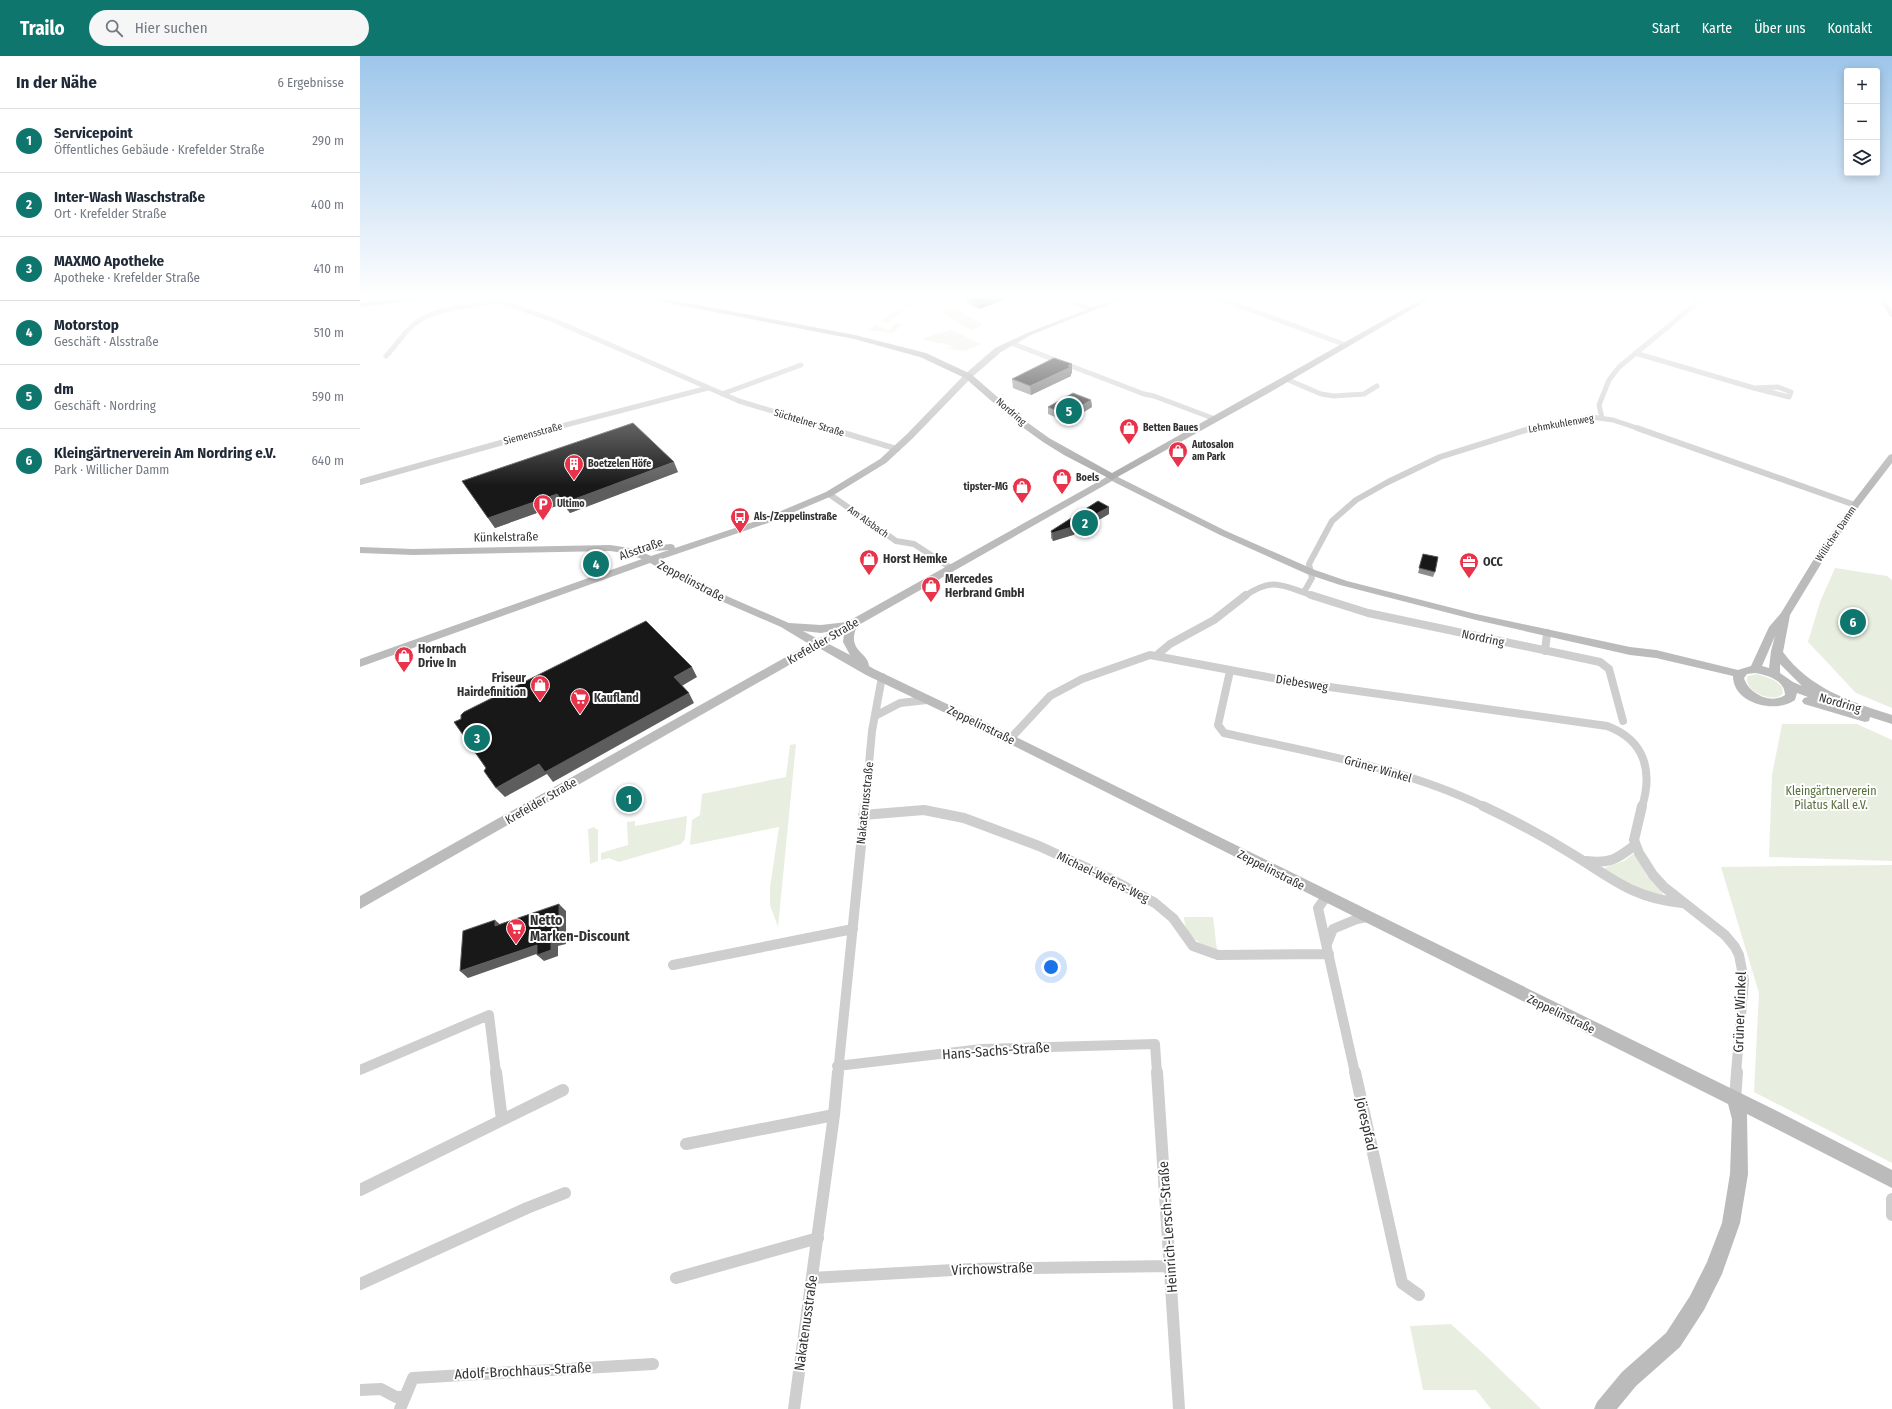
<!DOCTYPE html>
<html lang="de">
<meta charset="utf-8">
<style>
body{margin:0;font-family:"Fira Sans Condensed",sans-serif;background:#f6f6f7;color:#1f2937}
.controls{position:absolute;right:12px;top:12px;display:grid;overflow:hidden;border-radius:4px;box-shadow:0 2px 10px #0003}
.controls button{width:36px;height:36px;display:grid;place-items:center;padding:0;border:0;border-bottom:1px solid #e0e1e3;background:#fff;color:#1f2937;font:20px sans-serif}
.you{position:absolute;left:691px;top:911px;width:14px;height:14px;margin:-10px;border:3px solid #fff;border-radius:50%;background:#1a73e8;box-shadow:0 0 0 6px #1a73e833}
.badge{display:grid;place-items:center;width:26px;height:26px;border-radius:50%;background:#0f766e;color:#fff;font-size:13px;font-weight:700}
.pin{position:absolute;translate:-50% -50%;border:2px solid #fff;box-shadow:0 1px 4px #0006}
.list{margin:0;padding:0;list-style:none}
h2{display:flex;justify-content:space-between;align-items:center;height:52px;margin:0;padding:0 16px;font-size:17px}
h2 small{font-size:13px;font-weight:400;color:#747a83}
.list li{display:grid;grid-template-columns:26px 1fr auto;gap:12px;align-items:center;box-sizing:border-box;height:64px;padding:0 16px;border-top:1px solid #e0e1e3}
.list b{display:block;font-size:15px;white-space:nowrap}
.list p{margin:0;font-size:13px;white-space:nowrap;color:#747a83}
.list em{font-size:13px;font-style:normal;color:#747a83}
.icon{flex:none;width:22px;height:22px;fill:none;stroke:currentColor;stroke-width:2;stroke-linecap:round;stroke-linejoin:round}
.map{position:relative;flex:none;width:1532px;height:1353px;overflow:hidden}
header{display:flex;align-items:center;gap:24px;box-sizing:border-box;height:56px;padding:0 20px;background:#0f766e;color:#fff}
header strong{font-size:19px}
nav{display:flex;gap:22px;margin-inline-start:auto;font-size:14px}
.search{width:280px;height:36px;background:#f6f6f7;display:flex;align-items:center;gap:10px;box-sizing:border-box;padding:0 14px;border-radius:22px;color:#747a83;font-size:15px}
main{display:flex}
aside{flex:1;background:#fff}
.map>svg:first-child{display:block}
</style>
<header>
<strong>Trailo</strong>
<div class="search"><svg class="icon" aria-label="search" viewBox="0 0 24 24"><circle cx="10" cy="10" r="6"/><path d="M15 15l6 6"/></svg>Hier suchen</div>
<nav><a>Start</a><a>Karte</a><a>Über uns</a><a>Kontakt</a></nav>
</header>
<main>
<aside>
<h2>In der Nähe<small>6 Ergebnisse</small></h2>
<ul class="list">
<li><span class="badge">1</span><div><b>Servicepoint</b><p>Öffentliches Gebäude · Krefelder Straße</p></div><em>290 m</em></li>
<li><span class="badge">2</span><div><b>Inter-Wash Waschstraße</b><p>Ort · Krefelder Straße</p></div><em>400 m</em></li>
<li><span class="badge">3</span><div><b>MAXMO Apotheke</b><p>Apotheke · Krefelder Straße</p></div><em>410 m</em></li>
<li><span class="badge">4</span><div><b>Motorstop</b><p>Geschäft · Alsstraße</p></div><em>510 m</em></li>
<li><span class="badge">5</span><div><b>dm</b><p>Geschäft · Nordring</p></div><em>590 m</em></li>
<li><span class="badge">6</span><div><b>Kleingärtnerverein Am Nordring e.V.</b><p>Park · Willicher Damm</p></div><em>640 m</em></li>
</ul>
</aside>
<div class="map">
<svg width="1532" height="1353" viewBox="0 0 1532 1353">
<rect width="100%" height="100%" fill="#fff"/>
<!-- green -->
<path fill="#e8eee0" d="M546 247 554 249 530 264 529 267 519 266 517 270 529 274 537 267 543 268 533 277 508 274Z
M596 252 623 269 611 274 582 256Z
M591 274 622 288 604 295 587 292 594 291C583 286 573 287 561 283Z
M1475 512 1527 520 1532 524V652L1496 637 1448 586 1460 546Z
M1397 618 1414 624 1422 631 1423 638C1413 647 1387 637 1387 623L1388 620Z
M1422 668H1497L1532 684V805L1409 801 1412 719Z
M436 688 418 871 410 849V831L419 771 330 789 332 764 340 759 342 738 426 721 430 689Z
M327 760 325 783 321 788 259 806 249 802 241 804V797L268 789 267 766 275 765V770Z
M235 771V773H238V805L230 808 228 773Z
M1273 798 1277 800 1287 820 1303 837 1302 839 1276 833 1245 815 1244 812 1264 805Z
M1532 809V1107L1394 1036 1399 937 1361 811Z
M824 861H853L857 894C840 888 825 882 824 861Z
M1091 1268 1124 1298 1181 1353H1131L1116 1334H1063L1050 1270Z"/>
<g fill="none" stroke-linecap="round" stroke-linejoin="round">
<!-- street-far4 -->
<path stroke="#cecece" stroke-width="5" d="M137 241V244L193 264 379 345 472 373
M700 241 730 253
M856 241 986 289
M651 287 784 338 794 340 855 363
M1275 297 1394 332
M26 300C37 289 45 274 57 266 81 250 112 251 138 244
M926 323 961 338 974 340 1004 338 1017 330
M1418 331 1431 336 1429 341 1394 332Z
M362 338 441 309
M1242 362 1239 349 1249 324 1259 311 1344 241
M190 373 348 332
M1167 373 1231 361 1253 364 1280 373"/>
<!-- street-far3 -->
<path stroke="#cecece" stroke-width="6" d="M468 372 537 393
M1277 372 1495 449
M0 426 194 372
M469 438 536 485 554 488 591 512
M944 536 952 522 949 508 972 465 996 444 1028 426 1080 401 1172 372
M885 540C914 520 923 530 954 540"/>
<!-- street-far2 -->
<path stroke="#cecece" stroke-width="8" d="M951 539 1008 557 1240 606 1249 613 1263 665
M1185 595 1187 577
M797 599 810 588 854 564 886 539
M870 615 858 669 864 677C952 697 1043 711 1125 751
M515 660 540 647 567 644
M650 683 690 640 722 623 790 599 934 626 1247 670C1285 684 1293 715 1282 751
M505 751 512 675 522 621"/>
<!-- street-far1 -->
<path stroke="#cecece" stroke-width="10" d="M1123 750C1153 764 1183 780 1212 798 1252 822 1272 842 1322 847
M1282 750 1274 784 1279 797 1293 819 1304 831 1365 879 1375 891 1379 899 1384 924 1376 1017
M503 759 564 754 604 762 679 790 749 822 795 847 813 862 833 890 858 899 969 898
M1226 805C1250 808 1257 803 1275 789
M966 841 958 852 995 1017
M967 888 973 873 997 863 1007 861
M313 909 493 873
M477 1010 622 993 795 988 797 1017
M0 1014 129 959 136 1017
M478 1017 505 750"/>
<!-- street -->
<path stroke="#cecece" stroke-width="12" d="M136 1016 142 1064
M797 1016 819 1353
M995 1016 1042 1227 1059 1239
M1375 1044 1377 1016
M326 1088 474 1059
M0 1134 203 1034
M1532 1143V1159
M316 1222 458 1182
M452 1222 611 1213 811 1210
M0 1228 167 1152 205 1137
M0 1334 21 1333 36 1341H45
M40 1353 53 1322 293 1308
M434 1353 474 1059 478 1016"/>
<!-- secondary -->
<path fill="#bbb" fill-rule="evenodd" d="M759 241H767L671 279 641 296 611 322 553 382 526 407 472 440 408 467 299 504 362 538 429 567 461 569 487 566 752 418 866 475 955 514 987 525 1116 558 1270 591 1296 594 1378 614 1391 610 1409 571 1421 557 1457 498 1492 447 1529 399 1532 398V407L1499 450 1467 498 1430 559 1423 596C1449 632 1491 646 1532 659V668L1510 661 1509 665 1505 666 1444 648 1442 645 1444 642 1448 641 1437 637 1435 644C1416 658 1373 648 1373 620L1296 602 1270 599 1116 564 980 529 947 518 860 479 752 425 497 570C486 595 508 596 509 610L514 613 654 680 1413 1053 1532 1114V1132L1387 1058 1388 1118 1380 1167 1362 1218 1344 1254 1320 1291 1276 1330 1257 1353H1234L1237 1346 1262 1316 1306 1277 1330 1240 1347 1206 1362 1167 1370 1118 1372 1063 1368 1048 646 686 506 619 459 592 0 853V840L449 588 421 571 354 542 290 507 0 611V603L282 503 264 497 250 495 53 499 0 497V491L53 493 250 489 270 492 311 488 314 489 315 492 402 463 466 436 520 403 547 378 605 318 635 292 667 277ZM309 494 291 500 282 496ZM443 575 461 577 472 575 458 583ZM484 578 483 586 490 599 467 587ZM1415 580 1411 595 1409 612 1402 610ZM1420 608 1442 630 1433 626 1420 617ZM1395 617C1407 619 1425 624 1425 639 1411 649 1388 637 1384 622L1387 618ZM1465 643 1496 655 1461 645Z
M1517 241H1523L1532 254V261L1530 260Z"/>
<!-- primary -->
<path fill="#a9a9a9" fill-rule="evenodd" d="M49 241H68L65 243 0 251V247Z
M284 241H297L495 279 566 297 611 318 664 364 689 382 752 417 1065 241H1073L907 338 752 424 704 399 683 386 658 368 605 322 560 301 494 283 287 243Z"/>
</g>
<!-- wall -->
<path fill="#8c8c8c" d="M606 241H652L619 253 607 247Z
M712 317 711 318V320L671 339 653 332 652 323Z
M731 344 732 351 707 366 688 358V351Z
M318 416 210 457 202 448 135 472 102 425Z
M749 458 713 479 693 485 691 482V475Z
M1062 503 1075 516 1073 521 1058 517Z"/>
<!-- shaded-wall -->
<path fill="#5d5d5d" d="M634 241H652L619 253 618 247Z
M712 308V317L711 318V320L671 339 670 330Z
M731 344 732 351 707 366 706 359Z
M314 406 318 416 210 457 204 447Z
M197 438 202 448 135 472 128 462Z
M749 451V458L713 479 693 485 692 477Z
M332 611 337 621 320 631 314 621Z
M329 637 334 647 193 726 187 718 145 741 136 732 179 708Z
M199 848 206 855V888L198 890V900L184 905 177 899 191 884Z
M135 864 143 871 135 870Z
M177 889 185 895 108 922 100 915Z"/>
<!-- building -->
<path fill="#181818" stroke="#5d5d5d" d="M606 241H634L618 247Z
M694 302 712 308 708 310 711 311 670 330 652 323Z
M713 337 731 344 706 359 688 351Z
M273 367 314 406 204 447 197 438 128 462 102 425Z
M738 445 749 451 712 471 692 477 691 475Z
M1063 498 1078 501 1075 516 1059 512Z
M286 565 332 611 314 621 329 637 185 716 179 708 136 732 124 715 126 712 94 666 101 663V659L104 656Z
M199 848V881L191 884V894L177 899V889L100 915 103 875 135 864V870Z"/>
<!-- sky -->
<linearGradient id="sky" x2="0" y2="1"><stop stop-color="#9dc6ea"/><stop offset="0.56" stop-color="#fff"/><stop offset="1" stop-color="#fff" stop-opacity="0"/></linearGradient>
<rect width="1532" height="430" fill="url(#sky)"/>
<!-- icons -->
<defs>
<g id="shop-pin" transform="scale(1)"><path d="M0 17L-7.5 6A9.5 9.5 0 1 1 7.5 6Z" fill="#e9334a" stroke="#fff"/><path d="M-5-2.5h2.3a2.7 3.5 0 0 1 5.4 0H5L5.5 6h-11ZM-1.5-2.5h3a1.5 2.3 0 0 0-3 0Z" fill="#fff"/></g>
<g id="building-pin" transform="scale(1)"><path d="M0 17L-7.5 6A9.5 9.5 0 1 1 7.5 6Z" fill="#e9334a" stroke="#fff"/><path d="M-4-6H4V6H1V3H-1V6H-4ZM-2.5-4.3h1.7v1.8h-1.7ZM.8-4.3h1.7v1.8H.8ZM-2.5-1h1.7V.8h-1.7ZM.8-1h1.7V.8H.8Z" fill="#fff"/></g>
<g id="parking-pin" transform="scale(1)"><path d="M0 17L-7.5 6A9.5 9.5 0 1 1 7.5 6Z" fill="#e9334a" stroke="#fff"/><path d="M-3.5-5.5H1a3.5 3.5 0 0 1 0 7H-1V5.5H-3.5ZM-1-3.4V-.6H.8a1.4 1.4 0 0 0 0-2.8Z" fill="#fff"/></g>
<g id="bus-pin" transform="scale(1)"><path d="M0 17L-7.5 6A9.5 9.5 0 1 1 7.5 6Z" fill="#e9334a" stroke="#fff"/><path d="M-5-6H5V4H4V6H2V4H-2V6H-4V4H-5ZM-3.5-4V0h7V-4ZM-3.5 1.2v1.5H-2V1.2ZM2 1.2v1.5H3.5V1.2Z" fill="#fff"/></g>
<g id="office-pin" transform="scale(1)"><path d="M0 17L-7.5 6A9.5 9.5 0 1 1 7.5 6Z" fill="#e9334a" stroke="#fff"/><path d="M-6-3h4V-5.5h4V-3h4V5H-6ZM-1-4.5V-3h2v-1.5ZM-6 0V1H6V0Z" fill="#fff"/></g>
<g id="supermarket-pin" transform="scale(1)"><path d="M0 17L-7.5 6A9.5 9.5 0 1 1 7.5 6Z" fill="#e9334a" stroke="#fff"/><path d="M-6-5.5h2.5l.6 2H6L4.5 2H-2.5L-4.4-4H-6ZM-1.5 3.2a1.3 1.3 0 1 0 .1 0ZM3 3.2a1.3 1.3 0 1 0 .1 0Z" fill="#fff"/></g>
</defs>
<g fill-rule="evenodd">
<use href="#shop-pin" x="769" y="372"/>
<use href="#shop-pin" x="818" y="395"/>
<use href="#building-pin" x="214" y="408"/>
<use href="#shop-pin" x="702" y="422"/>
<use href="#shop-pin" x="662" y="431"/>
<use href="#parking-pin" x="183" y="448"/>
<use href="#bus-pin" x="380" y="461"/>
<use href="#shop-pin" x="509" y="503"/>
<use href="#office-pin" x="1109" y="506"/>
<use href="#shop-pin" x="571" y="530"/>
<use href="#shop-pin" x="44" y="600"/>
<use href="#shop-pin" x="180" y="629"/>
<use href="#supermarket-pin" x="220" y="642"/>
<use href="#supermarket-pin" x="156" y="872"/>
</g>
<g text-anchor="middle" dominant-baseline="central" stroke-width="4" stroke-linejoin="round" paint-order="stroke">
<!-- far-street labels -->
<g font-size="10" fill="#313131" stroke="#fff">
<text transform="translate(651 356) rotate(41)">Nordring</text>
<text transform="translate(449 367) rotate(17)">Süchtelner Straße</text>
<text transform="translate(1201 368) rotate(-10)">Lehmkuhlenweg</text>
<text transform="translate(173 378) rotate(-15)">Siemensstraße</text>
<text transform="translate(508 466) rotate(35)">Am Alsbach</text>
<text transform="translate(1476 478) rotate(-56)">Willicher Damm</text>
</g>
<!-- far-poi labels -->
<g font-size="10" font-weight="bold" fill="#313131" stroke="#fff" text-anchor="start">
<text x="783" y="372">Betten Baues</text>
<text x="832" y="389">Autosalon<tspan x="832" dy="12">am Park</tspan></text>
<text x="228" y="408">Boetzelen Höfe</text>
<text x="716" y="422">Boels</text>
<text x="648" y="431" text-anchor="end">tipster-MG</text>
<text x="197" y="448">Ultimo</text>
<text x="394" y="461">Als-/Zeppelinstraße</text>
</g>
<!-- street labels -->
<g font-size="12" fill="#313131" stroke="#fff">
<text transform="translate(146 481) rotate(-1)">Künkelstraße</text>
<text transform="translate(281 493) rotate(-19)">Alsstraße</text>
<text transform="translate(331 525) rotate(28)">Zeppelinstraße</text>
<text transform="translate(1123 582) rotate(12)">Nordring</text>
<text transform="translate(463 585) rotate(-30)">Krefelder Straße</text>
<text transform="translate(942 627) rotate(9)">Diebesweg</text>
<text transform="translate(1480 647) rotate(16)">Nordring</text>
<text transform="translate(621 669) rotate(26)">Zeppelinstraße</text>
<text transform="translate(1018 713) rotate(16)">Grüner Winkel</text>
<text transform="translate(181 745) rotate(-30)">Krefelder Straße</text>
<text transform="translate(505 747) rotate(-84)">Nakatenusstraße</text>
<text transform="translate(911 814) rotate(27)">Zeppelinstraße</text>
<text transform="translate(743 821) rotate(26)">Michael-Wefers-Weg</text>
<text transform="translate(1201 958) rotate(26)">Zeppelinstraße</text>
</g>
<!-- poi labels -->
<g font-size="12" font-weight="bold" fill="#313131" stroke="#fff" text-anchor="start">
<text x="523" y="503">Horst Hemke</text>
<text x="1123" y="506">OCC</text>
<text x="585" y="523">Mercedes<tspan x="585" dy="14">Herbrand GmbH</tspan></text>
<text x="58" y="593">Hornbach<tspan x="58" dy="14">Drive In</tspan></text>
<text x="166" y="622" text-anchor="end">Friseur<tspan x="166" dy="14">Hairdefinition</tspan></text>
<text x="234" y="642">Kaufland</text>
</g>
<!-- park labels -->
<g font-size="12" fill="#576f3d" stroke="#fff">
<text x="1471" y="735">Kleingärtnerverein<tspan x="1471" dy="14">Pilatus Kall e.V.</tspan></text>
</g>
<!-- near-poi labels -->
<g font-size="14" font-weight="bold" fill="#313131" stroke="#fff" text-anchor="start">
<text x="170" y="864">Netto<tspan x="170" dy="16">Marken-Discount</tspan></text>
</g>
<!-- near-street labels -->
<g font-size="14" fill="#313131" stroke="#fff">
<text transform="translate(1380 956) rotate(-88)">Grüner Winkel</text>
<text transform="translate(636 995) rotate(-4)">Hans-Sachs-Straße</text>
<text transform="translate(1006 1068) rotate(77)">Jörespfad</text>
<text transform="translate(808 1171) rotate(-94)">Heinrich-Lersch-Straße</text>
<text transform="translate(632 1213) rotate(-2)">Virchowstraße</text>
<text transform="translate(446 1267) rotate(-82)">Nakatenusstraße</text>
<text transform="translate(163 1315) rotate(-3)">Adolf-Brochhaus-Straße</text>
</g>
</g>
</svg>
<div class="controls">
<button>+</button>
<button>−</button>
<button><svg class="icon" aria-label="layers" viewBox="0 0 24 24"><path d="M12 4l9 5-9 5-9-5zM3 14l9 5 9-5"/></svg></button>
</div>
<div class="you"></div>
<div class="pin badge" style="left:269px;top:743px">1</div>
<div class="pin badge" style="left:725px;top:467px">2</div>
<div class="pin badge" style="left:117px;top:682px">3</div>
<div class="pin badge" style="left:236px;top:508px">4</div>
<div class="pin badge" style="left:709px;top:355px">5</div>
<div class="pin badge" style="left:1493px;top:566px">6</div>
</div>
</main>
